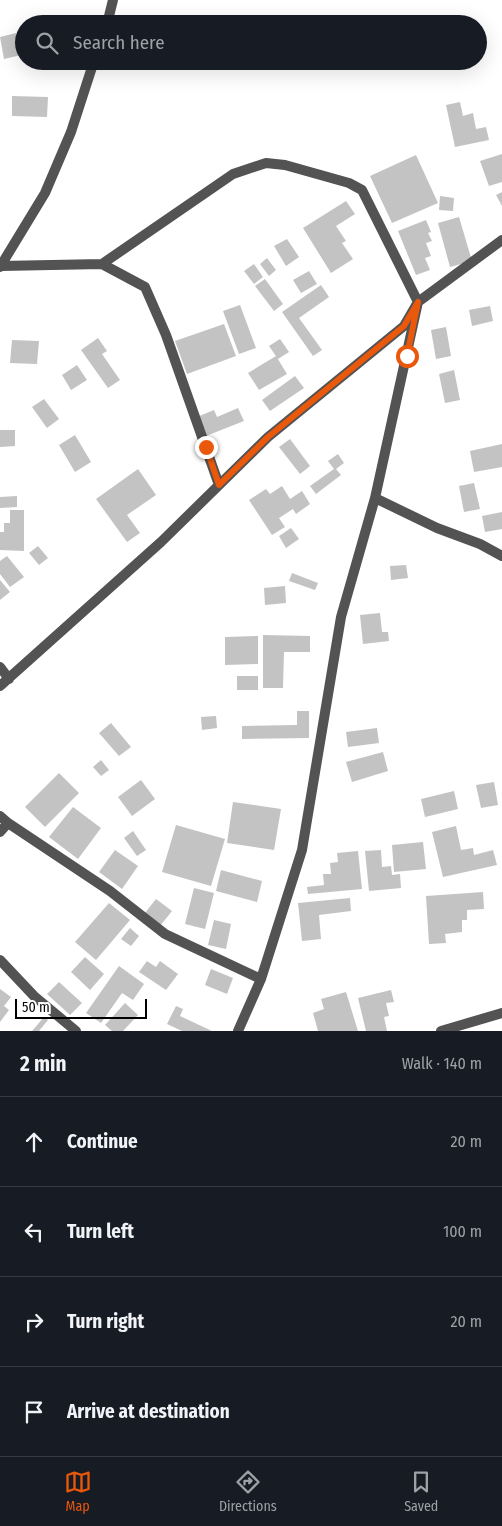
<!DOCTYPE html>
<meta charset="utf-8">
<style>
body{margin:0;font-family:"Fira Sans Condensed",sans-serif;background:#20242c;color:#f1f3f6}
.scale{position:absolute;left:15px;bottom:12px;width:132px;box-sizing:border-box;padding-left:5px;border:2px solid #000;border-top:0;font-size:14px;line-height:18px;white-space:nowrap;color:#000;-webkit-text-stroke:4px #fff;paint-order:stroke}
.stop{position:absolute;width:15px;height:15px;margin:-11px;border:4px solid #ea580c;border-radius:50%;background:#fff}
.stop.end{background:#ea580c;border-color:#fff;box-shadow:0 1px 5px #0008}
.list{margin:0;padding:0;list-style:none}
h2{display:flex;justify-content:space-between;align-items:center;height:65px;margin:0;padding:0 20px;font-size:21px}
h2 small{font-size:16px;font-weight:400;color:#9ea1a6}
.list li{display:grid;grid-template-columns:32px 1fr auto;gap:15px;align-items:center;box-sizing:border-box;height:90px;padding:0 20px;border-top:1px solid #363941}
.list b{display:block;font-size:19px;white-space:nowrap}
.list em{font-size:16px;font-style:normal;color:#9ea1a6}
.icon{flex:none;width:28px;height:28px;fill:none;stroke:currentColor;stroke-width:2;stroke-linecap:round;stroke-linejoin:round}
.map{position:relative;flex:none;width:502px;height:1031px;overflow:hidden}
.search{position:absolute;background:#171b24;box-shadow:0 5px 20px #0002;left:15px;right:15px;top:15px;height:55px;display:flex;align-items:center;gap:12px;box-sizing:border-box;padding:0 18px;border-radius:28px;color:#9ea1a6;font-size:19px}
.sheet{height:425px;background:#171b24}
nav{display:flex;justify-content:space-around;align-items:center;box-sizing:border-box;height:70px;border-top:1px solid #363941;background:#171b24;font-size:14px;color:#9ea1a6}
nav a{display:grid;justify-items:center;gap:2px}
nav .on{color:#ea580c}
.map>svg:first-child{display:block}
</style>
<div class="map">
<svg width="502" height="1031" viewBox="0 0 502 1031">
<rect width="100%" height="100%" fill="#fff"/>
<!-- building -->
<path fill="#c3c3c3" d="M16 33 21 55 4 59 0 37Z
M12 96 48 97 47 117 12 116Z
M460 102 463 116 473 113 476 129 486 127 489 140 455 147 446 105Z
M502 154V182L489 186 480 161Z
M416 155 438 203 392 223 370 176Z
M502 192V206L496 195Z
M440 196 454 198 453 211 439 210Z
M346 201 355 214 336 226 346 241 342 243 353 259 331 273 303 228Z
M459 217 472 261 450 267 438 223Z
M426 220 431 232 428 233 432 241 426 243 431 256 425 258 430 270 416 275 398 231Z
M287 239 299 257 286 266 274 246Z
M267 258 276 270 269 276 260 264Z
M254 264 263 277 254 284 244 271Z
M309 271 317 284 301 293 293 280Z
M265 279 283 304 274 311 255 286Z
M321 285 329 297 299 318 322 350 313 356 282 312Z
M240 305 256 348 239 354 223 311Z
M490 306 493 321 472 326 469 310Z
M224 324 236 356 187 374 175 341Z
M446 327 451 356 436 359 431 330Z
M98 338 107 351 102 354 120 380 108 388 81 350Z
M280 339 289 352 278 359 269 346Z
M12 340 39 341 37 364 10 363Z
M276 356 287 374 259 390 248 373Z
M77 365 87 380 71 390 62 375Z
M454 370 460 400 445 403 439 374Z
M295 376 304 388 270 411 262 400Z
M44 399 59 419 47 428 32 407Z
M238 408 244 421 206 436 197 417 214 410 217 417Z
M0 430H15V446L0 447Z
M75 435 91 462 75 472 59 445Z
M290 439 310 466 300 474 279 447Z
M502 444V467L474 472 470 451Z
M338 454 344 463 336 469 341 475 316 494 310 486 334 469 328 461Z
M138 469 156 495 127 515 140 533 127 542 96 499Z
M474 483 480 509 464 512 459 486Z
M282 486 290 499 302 491 310 504 296 514 293 509 279 518 285 527 272 535 249 500 266 489 270 494Z
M17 496V507L0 508V497Z
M10 510H24V551L0 550V532H4V523H10Z
M502 512V529L485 532 482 516Z
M291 528 299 539 286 548 279 536Z
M38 546 48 558 39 565 29 553Z
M7 556 24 577 10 587 0 574V561Z
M406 565 408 578 391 580 390 566Z
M292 573 318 583 315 590 289 581Z
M0 580 10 592 0 600Z
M285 586 286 603 265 605 264 588Z
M380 613 382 632H388L389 641 363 644 360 615Z
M263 635 310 636V652H284L283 688H263Z
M258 636V664L225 665V637Z
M237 676H258V690H237Z
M297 711H309V738L242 739V726L297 725Z
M216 716 217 728 202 730 201 717Z
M111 723 131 747 119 756 99 733Z
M377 728 379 743 348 747 346 732Z
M383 752 388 771 352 782 346 762Z
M101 760 109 770 101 776 93 767Z
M59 773 79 793 45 827 25 807Z
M141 780 155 799 132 816 118 797Z
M494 782 498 805 481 808 476 785Z
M454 791 458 809 425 817 421 799Z
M233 802 281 809 274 850 227 843Z
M73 807 101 828 78 859 49 837Z
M176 825 225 839 211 886 162 872Z
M456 826 461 850 473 848 474 855 493 850 497 865 443 877 432 832Z
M133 831 146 850 137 856 124 838Z
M423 842 426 869 394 872 392 845Z
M115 850 138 866 122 889 99 872Z
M381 850 382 867 391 866 392 875 400 874 401 888 369 891 365 851Z
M358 851 362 889 308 894 307 887 324 885 323 874H331L330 863 338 862 337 853Z
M221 870 262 881 257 902 216 891Z
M194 888 214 893 205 929 185 924Z
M483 892 484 909 467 910V920H462V932L445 934 446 943 429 944 426 896Z
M350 898 351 911 319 915 321 939 302 941 298 903Z
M156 899 172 911 160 926 145 913Z
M109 903 130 920 96 960 75 942Z
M214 920 231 924 226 949 208 945Z
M130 928 139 936 131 946 121 939Z
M85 957 104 974 90 990 71 972Z
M147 961 156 967 160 961 178 974 166 990 139 972Z
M119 966 144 984 133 1000 122 993 101 1023 86 1013Z
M211 969 233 978 227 994 205 985Z
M59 982 82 1003 70 1015 47 994Z
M0 989 11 997 4 1006 9 1010 0 1022Z
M391 990 394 1002 386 1003 389 1016 384 1017 387 1031H366L358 998Z
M346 992 358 1031H318L313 1013 324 1009 321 999Z
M125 1003 138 1015 123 1031H112L105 1025Z
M176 1006 183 1009 180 1016 212 1031H182L167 1024Z
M44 1017 48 1020 39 1031H32Z"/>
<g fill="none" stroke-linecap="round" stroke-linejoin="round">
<!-- minor -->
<path stroke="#535353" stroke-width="10" d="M107 24 113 0
M102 264 233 174 266 163 285 165 349 183 362 190 418 302 375 498 341 617 302 850 261 979 238 1031
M1 266 102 264 145 287 166 335 219 485
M0 267 45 193 71 132 94 61
M375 498 437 528 480 544 502 556
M0 667 9 679
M0 686 161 542 268 437 404 326 418 302 502 240
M0 816 8 823 110 891 165 934 261 979
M0 832 8 823
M0 960 34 996 76 1031
M441 1031 502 1013"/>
</g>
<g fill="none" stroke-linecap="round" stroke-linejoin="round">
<!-- route -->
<path stroke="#ea580c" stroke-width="6" d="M206 447 219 485 268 437 404 326 418 302 407 356"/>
</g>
</svg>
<div class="scale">50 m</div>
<div class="stop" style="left:407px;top:356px"></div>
<div class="stop end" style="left:206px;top:447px"></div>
<div class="search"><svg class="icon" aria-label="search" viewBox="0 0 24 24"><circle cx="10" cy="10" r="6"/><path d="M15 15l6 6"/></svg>Search here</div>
</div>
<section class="sheet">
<h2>2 min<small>Walk · 140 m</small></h2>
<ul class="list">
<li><svg class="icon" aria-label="ahead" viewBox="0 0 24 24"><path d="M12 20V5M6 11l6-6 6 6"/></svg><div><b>Continue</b></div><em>20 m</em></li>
<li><svg class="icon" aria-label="left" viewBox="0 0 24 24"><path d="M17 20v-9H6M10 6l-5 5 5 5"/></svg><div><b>Turn left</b></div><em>100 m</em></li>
<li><svg class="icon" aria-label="right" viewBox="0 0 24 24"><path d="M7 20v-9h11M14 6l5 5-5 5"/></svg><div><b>Turn right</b></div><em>20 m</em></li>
<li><svg class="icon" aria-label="arrive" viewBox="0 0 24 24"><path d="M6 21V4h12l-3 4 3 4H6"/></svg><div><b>Arrive at destination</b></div></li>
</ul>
</section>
<nav>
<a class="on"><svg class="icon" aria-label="map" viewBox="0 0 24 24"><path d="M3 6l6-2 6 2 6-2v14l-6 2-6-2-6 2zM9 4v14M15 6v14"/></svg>Map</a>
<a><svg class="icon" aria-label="directions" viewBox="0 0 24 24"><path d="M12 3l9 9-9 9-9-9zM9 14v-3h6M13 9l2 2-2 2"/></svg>Directions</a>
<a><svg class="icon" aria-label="saved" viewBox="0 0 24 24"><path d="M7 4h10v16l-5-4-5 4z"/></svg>Saved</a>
</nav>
